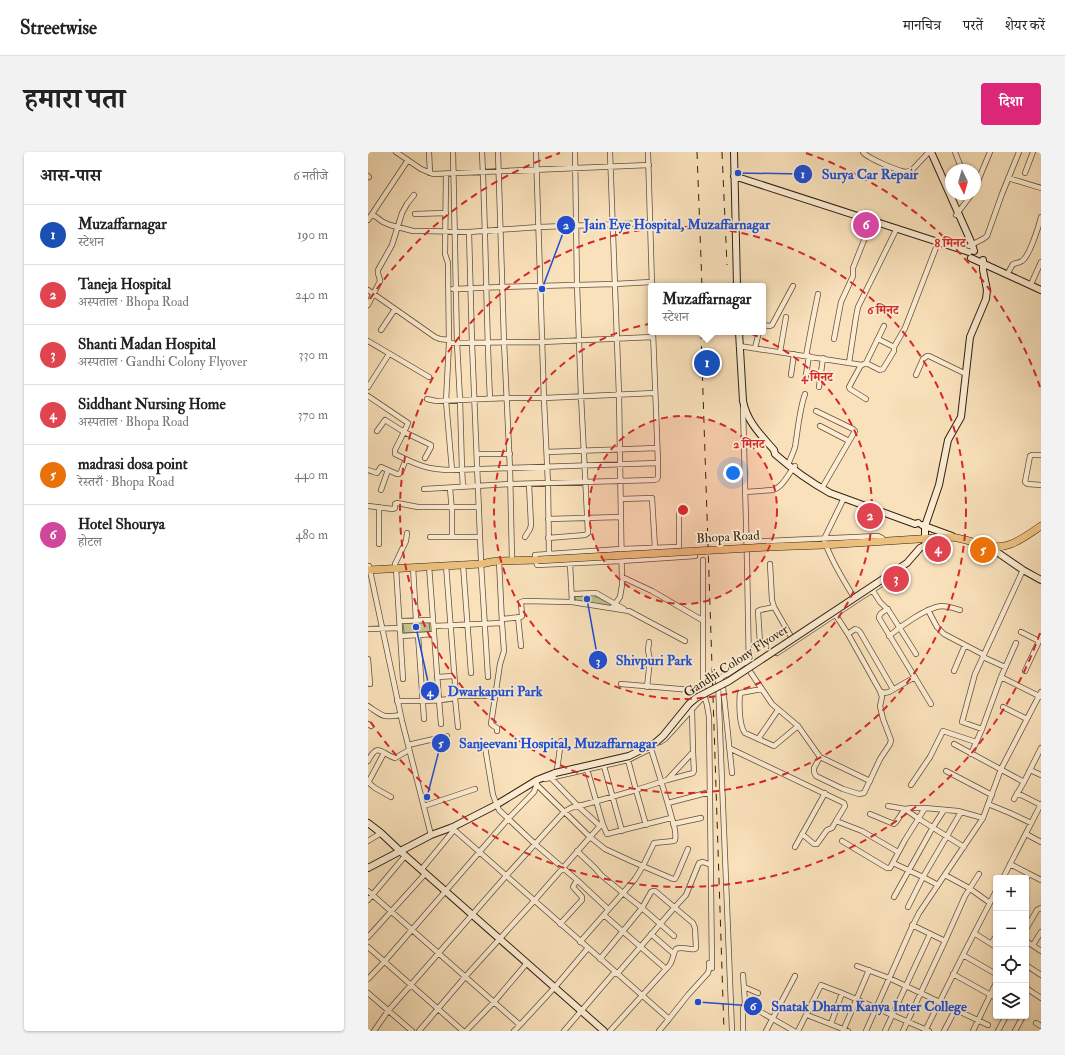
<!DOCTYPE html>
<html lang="hi">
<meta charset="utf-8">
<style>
body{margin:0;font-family:"IM FELL Double Pica","Noto Serif Devanagari",serif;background:#f2f2f2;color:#222}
.controls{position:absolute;right:12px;bottom:12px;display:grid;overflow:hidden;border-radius:4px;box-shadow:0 1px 3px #0004}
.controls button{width:36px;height:36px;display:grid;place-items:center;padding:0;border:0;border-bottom:1px solid #e0e0e0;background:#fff;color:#222;font:20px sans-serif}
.compass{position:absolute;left:577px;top:12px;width:36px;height:36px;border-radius:50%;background:#fff;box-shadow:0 1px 3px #0004;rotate:175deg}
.you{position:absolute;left:365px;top:321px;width:14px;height:14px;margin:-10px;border:3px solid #fff;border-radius:50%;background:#1a73e8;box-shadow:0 0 0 6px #1a73e833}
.badge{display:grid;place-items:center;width:26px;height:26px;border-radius:50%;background:#db2777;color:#fff;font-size:13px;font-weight:700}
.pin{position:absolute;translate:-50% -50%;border:2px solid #fff;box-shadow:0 1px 4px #0006}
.popup{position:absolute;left:280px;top:131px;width:118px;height:52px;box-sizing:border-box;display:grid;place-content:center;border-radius:4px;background:#fff;filter:drop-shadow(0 1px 3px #0005);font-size:13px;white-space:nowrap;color:#767676}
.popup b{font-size:15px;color:#222}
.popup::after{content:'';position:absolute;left:50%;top:100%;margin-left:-8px;border:8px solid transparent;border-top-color:#fff}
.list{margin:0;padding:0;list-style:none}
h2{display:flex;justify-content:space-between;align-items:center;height:52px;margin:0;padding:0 16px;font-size:17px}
h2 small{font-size:13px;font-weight:400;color:#767676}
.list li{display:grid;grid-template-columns:26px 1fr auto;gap:12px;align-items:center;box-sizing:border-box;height:60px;padding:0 16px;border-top:1px solid #e0e0e0}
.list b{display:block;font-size:15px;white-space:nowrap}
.list p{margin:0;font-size:13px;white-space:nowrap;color:#767676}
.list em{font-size:13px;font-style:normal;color:#767676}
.icon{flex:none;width:22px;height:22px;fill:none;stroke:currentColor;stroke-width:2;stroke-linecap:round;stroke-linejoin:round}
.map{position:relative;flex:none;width:673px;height:879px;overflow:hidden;border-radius:4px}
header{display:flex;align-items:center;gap:24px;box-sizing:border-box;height:56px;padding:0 20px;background:#fff;border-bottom:1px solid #e0e0e0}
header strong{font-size:19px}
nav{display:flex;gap:22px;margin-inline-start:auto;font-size:14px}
.intro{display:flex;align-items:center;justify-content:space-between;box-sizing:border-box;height:96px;padding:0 24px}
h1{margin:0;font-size:28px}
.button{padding:10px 18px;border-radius:4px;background:#db2777;color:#fff;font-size:14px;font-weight:700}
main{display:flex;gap:24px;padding:0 24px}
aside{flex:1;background:#fff;border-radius:4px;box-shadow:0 1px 3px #0004}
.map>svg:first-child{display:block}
</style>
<header>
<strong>Streetwise</strong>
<nav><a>मानचित्र</a><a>परतें</a><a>शेयर करें</a></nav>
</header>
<div class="intro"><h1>हमारा पता</h1><a class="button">दिशा</a></div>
<main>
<aside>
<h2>आस-पास<small>6 नतीजे</small></h2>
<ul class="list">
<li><span class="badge" style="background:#1a4fb4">1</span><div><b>Muzaffarnagar</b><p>स्टेशन</p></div><em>190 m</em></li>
<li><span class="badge" style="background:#e0444e">2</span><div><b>Taneja Hospital</b><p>अस्पताल · Bhopa Road</p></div><em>240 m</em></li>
<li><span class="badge" style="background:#e0444e">3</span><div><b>Shanti Madan Hospital</b><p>अस्पताल · Gandhi Colony Flyover</p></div><em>330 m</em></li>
<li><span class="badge" style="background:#e0444e">4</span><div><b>Siddhant Nursing Home</b><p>अस्पताल · Bhopa Road</p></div><em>370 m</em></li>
<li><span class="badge" style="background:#e8710a">5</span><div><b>madrasi dosa point</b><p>रेस्तराँ · Bhopa Road</p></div><em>440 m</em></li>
<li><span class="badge" style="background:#d1479c">6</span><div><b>Hotel Shourya</b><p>होटल</p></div><em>480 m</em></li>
</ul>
</aside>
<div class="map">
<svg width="673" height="879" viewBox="0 0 673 879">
<rect width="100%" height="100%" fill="#f9e1bb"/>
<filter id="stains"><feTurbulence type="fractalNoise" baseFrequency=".005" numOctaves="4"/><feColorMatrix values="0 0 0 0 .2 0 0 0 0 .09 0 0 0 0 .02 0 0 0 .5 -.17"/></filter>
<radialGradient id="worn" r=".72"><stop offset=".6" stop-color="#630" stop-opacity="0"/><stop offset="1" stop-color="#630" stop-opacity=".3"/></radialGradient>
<!-- green -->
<path fill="#c1c28e" stroke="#7a714e" d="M225 443 243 452 242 455 207 449V444Z
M61 470 62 480 36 481 35 471Z"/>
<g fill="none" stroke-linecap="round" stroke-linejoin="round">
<!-- street casing -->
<g stroke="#645038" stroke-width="6">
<path id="street" d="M28 0 53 17 65 22 281 13
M61 0 62 21
M85 0 89 191 92 248 94 318 95 335
M114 0C118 82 118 164 122 247
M130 0 136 190 142 317 144 408
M168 0 176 248 180 332 181 402
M242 0 251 243 254 433 252 445 244 456
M280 0 284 134
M495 0C499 6 530 19 538 20L544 18 560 1
M587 0 594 18
M657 21 665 0
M78 22 77 102 80 111 81 191 78 249 84 318
M0 24 1 25
M640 26 673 36
M607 36 622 0
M4 62 15 70 22 73 45 79H56L101 80 171 75 282 71
M47 62 78 61
M588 63 604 42
M0 68 40 8
M101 80 104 191 112 385
M601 94 615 87 619 84 634 42 651 0
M641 119 645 112C648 111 651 111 654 109 661 105 671 74 673 65
M664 130 673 110
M85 137 134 135 247 132 283 130
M0 138 67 185 72 187 81 188
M0 153 12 129C12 125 9 122 10 118L24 93 34 61 39 52 46 43
M395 173 402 174 404 173 425 134
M13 178 27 157
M466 187 473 150 485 124V116L504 68
M0 189 61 225
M81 191 174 190 285 185
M371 194 494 213 498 211 516 174
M526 195 537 176 569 93
M387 196 391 180
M412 200 418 165
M438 204 444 172 450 142
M481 211 488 165 490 155 529 76
M498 211 512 218 515 217 526 199V195L510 187
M493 213 481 235 482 237 498 247
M423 223 426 202
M548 223 555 207 559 204H561L598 222
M437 229 441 204
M0 235 21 202
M451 235 455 206
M0 244 40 271 36 280 17 268 9 279
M59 247 68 249 139 246H176L287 241
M375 255 379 409 381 518 404 552 430 574 452 605 502 629
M448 259 485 277 487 279 454 336
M452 274 481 289
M179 300 289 296
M109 302H142
M673 303H664L662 304 657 330 658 331 660 332 673 333
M57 306 63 295V293L36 280 27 298V302C49 313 60 318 84 318L290 311
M420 313C422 307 425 302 427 295 430 278 431 259 437 242
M0 318 9 321 13 315 29 322H31L33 320 38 307
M82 336 84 360V385
M56 337 143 332 286 328 289 327 290 325V311L285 180
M13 338 20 318
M377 340 405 338C415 335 420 322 427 314
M476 346 456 387C461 405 477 431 487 447
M253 347 284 346 287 396
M0 354 25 357 27 356V352L29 351 50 355H111
M180 367 253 365
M62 385H112L113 408
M157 385 162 377 163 373 161 332
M180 386 217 383 220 381 213 244 209 133 207 0
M379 390 510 384 514 386 516 389
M11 392V355
M311 395 253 397 167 403 169 413 253 409 327 404
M311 397V358
M335 408V539L339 553 341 565 344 816
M27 412 38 389 39 381
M95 412 103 521
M113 412 120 525
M202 412 204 450
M402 412 404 448 406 455 425 488
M1 414 34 569 63 683
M61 414 71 548 73 572
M45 415 48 468
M28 416 35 527
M254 425 284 439 334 468 335 469
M505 439 512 450 521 459 548 502
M204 442 228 441 256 457
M520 457C516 459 511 461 511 466L563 552
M560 458 569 475 576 482 616 503
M467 462 480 482 512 539 516 541 521 540 547 525
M150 465 153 494
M134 467 153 465 154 464 153 450 156 449 204 450 261 459 317 489
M32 469 65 468
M66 474 134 471 131 409
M0 477 32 476
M653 480 671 489
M480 482 487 477 490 478 492 480 525 537
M33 484 50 483
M521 484C533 474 558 456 573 454 580 454 585 456 592 458
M392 491 390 459 392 458 406 455
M648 491 633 525 614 577 594 570 607 522 655 418
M409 501C435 484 460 467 486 450 501 440 516 432 529 420
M615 505 637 515
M0 507 2 532
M586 519 597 493
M657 519 673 485
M69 525 86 524
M633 525 673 545
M355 530V535L364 621
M253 532 335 539
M279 535 282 508 280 498 281 490
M394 537 372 541C371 551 371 574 377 581L406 594 430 574
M88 544H117
M87 546 90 575
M29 549C42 549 78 550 88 545L78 413
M0 554C15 564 14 566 32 563
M635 555 659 567
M56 567 50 483 66 482
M0 572 3 574
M129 579V576L124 573 123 572 132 512 136 499 134 471
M390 587 410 558
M292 590 297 587 336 544
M586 592 656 630 673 596
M40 593 79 584
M117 595 125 643 131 658 167 692 209 728 205 735 214 745V748L192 772
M361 596 476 651 477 654 468 669 494 679 530 700
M16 601 1 629V631L7 636 23 645
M603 602 614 577
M452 605 446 616V620L448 624 475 637 491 642 496 641 512 607 522 592 523 588 515 567 512 554 514 545 512 539
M260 608 268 638 278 673
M0 609C10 589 13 602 27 606L41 598
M236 614 254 679
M219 617 235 673 239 682 303 666
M189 618 193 589
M662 618 673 623
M578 619 624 643
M183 626 209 653 232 674H234
M177 627 260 608 284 596
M299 628 325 621 326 619 325 600
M543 633 562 605 575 579 608 590
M649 641 673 653
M646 647 656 630
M300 651 342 640
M620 652 642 661 663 671
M56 654 107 637
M520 654 537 657 551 667 596 695
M502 662 526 672 528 670 537 657 544 656H557L590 659 615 666
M305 672 333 666
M232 674 222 685 237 697 263 709 305 727H307L309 723 320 697
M83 675 301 867 291 879
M434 682 446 692H449L459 678 464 676 468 669
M658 682 673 690
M0 689 13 681
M474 689 519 716H522L537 688 557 656
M427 695 457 641
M209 699 227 716 233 723 255 741 267 727 275 714 286 691 306 689 307 688C309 680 305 671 303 663 297 641 290 619 283 597
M525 711 555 725 570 733
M642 712 673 728
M53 718 86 678
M577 723 601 736 622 751
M635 726 673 652
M658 727 661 722
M209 728 240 757
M0 739 152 873 146 879
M526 745 565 675 576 658
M0 748 37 704
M540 755 555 725 593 660
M236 763 298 817 242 879
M544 773 577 789
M658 777 669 758 673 756
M606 781 628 795
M283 782 306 802
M0 785 57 722
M658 789 673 799
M212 790 255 741 274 756 232 807
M623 792 628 784
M665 793 673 780
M0 795 95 879
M595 803 628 822
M658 813 673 823
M489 814 521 826 620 873
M298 817C307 809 303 805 308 797 314 794 320 798 327 797L328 796 327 776 325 771 287 739H285L283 740 274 756 306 784
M585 822 628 846
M375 823 377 851 375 857V879
M0 827 16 810 140 667 166 640 169 632
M376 835 390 841
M658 836 673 846
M0 841 44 879
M377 851 426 879
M439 863 480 879
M301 867 320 843 340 821 341 817V811
M668 871 673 874
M463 872 474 841
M152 873 187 835 220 796
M6 879 20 859 138 724 196 660C202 656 207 653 215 653L268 638 299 628 325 600 324 557
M51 879 97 825 166 749 222 685 169 633
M98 879 126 850 159 811
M196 879 245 822H249L306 756 318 743 331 711 335 710 343 713
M364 879 350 529 355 524 360 522 381 508
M398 879 427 824
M430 879 453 833 474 841 561 879
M475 879 501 818
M498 879 543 777 551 761 615 666 633 617 673 540
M517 879 562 782
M535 879 577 789 597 744 611 722
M557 879 595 803 628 739
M576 879 587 858
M605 879 628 831
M630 879 638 864
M647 879 654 866"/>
</g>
<!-- secondary casing -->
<g stroke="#32200d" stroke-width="8">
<path id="secondary" d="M366 0 369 134
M563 0 604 92 606 99
M366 24 601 100
M603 106 673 138
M371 180 375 249C379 270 393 283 406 298L407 302C424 317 442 330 462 341L547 372 550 371
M554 373 584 384
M624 395 626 398 655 418 673 428
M518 425 539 411 552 396 558 393 557 387V374L571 333 580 288 593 265 602 185 618 147 619 138 615 118V108
M0 671 13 681 32 699 236 879
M0 716 63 683 85 675 128 653 169 628 187 621"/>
</g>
<!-- primary casing -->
<g stroke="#32200d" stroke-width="8">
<path id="primary" d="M399 395 456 393 582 385C594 386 604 390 616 393 639 400 655 386 673 374
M0 418 113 412C119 411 125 409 131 409L170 408"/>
</g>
<!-- street -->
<use href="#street" stroke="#fbecd3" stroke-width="4.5"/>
<!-- secondary -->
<use href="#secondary" stroke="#fbecd3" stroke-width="6"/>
<!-- primary -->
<use href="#primary" stroke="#ecc07e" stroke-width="7"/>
<!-- rail -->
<path stroke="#32200d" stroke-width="1" stroke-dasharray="7 7" stroke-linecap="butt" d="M329 0 334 134
M354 0 359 113
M333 180 356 879"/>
<!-- secondary-bridge casing -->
<g stroke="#32200d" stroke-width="8" stroke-linecap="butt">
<path id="secondary-bridge" d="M187 621 261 604 287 591 295 584 321 552 328 546 361 529 518 425"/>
</g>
<!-- primary-bridge casing -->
<g stroke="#32200d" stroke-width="8" stroke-linecap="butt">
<path id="primary-bridge" d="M170 408 399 395"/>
</g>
<!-- secondary-bridge -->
<use href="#secondary-bridge" stroke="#fbecd3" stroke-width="6"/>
<!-- primary-bridge -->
<use href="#primary-bridge" stroke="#ecc07e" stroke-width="7"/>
</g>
<!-- distance rings -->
<circle cx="315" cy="358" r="94" fill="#d62828" fill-opacity=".12"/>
<g fill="none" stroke="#d62828" stroke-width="2" stroke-dasharray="7 5">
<circle cx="315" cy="358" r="94"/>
<circle cx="315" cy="358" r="189"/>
<circle cx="315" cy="358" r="283"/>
<path d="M672 481A378 378 0 0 1 2 569M2 147A378 378 0 0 1 192 1M438 1A378 378 0 0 1 672 235"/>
</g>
<g text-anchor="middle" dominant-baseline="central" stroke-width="3.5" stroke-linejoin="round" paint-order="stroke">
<!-- street labels -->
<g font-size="13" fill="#32200d" stroke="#fbecd3">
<text transform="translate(360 385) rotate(-3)">Bhopa Road</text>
<text transform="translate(368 509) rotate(-33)">Gandhi Colony Flyover</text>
</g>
</g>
<circle cx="315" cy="358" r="6" fill="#d62828" stroke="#fbecd3" stroke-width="2"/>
<g font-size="12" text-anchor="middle" font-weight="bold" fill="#d62828" stroke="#fbecd3" stroke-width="3.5" stroke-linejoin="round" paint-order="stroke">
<text x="582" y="95">8 मिनट</text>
<text x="515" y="162">6 मिनट</text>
<text x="449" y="229">4 मिनट</text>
<text x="381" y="296">2 मिनट</text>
</g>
<!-- callouts -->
<path fill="none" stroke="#1d4ed8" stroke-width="1.5" d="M370 21L435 22M174 137L198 73M219 447L230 508M48 475L62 539M59 645L73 591M330 850L385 854"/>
<g fill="#1d4ed8" stroke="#fbecd3" stroke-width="1.5">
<circle cx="370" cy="21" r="4"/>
<circle cx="174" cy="137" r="4"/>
<circle cx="219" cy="447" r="4"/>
<circle cx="48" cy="475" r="4"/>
<circle cx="59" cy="645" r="4"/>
<circle cx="330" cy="850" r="4"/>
<circle cx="435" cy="22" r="10"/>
<circle cx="198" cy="73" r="10"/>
<circle cx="230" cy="508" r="10"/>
<circle cx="62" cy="539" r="10"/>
<circle cx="73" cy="591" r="10"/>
<circle cx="385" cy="854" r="10"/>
</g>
<g font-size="12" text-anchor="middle" font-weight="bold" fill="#fff">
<text x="435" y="26">1</text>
<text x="198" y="77">2</text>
<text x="230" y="513">3</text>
<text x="62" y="544">4</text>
<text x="73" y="595">5</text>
<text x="385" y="858">6</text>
</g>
<g font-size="14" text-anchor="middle" font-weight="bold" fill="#1d4ed8" stroke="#fbecd3" stroke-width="3.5" stroke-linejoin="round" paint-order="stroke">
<text x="502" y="27">Surya Car Repair</text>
<text x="309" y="77">Jain Eye Hospital, Muzaffarnagar</text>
<text x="286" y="513">Shivpuri Park</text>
<text x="127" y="544">Dwarkapuri Park</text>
<text x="190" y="596">Sanjeevani Hospital, Muzaffarnagar</text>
<text x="501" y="859">Snatak Dharm Kanya Inter College</text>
</g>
<rect width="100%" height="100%" filter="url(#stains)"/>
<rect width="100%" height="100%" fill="url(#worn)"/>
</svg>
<div class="controls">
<button>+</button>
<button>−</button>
<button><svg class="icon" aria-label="locate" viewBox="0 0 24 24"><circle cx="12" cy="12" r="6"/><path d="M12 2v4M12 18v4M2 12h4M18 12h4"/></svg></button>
<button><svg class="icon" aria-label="layers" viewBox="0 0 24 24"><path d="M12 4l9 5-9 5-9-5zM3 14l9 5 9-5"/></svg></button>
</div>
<svg class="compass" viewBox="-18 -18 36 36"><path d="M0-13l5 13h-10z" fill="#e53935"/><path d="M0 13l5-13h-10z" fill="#767676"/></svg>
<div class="you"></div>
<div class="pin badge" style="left:339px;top:211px;background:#1a4fb4">1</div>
<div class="popup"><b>Muzaffarnagar</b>स्टेशन</div>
<div class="pin badge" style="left:502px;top:364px;background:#e0444e">2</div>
<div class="pin badge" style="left:528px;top:427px;background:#e0444e">3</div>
<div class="pin badge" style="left:570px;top:397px;background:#e0444e">4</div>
<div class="pin badge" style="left:615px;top:398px;background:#e8710a">5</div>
<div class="pin badge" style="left:498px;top:73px;background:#d1479c">6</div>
</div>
</main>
